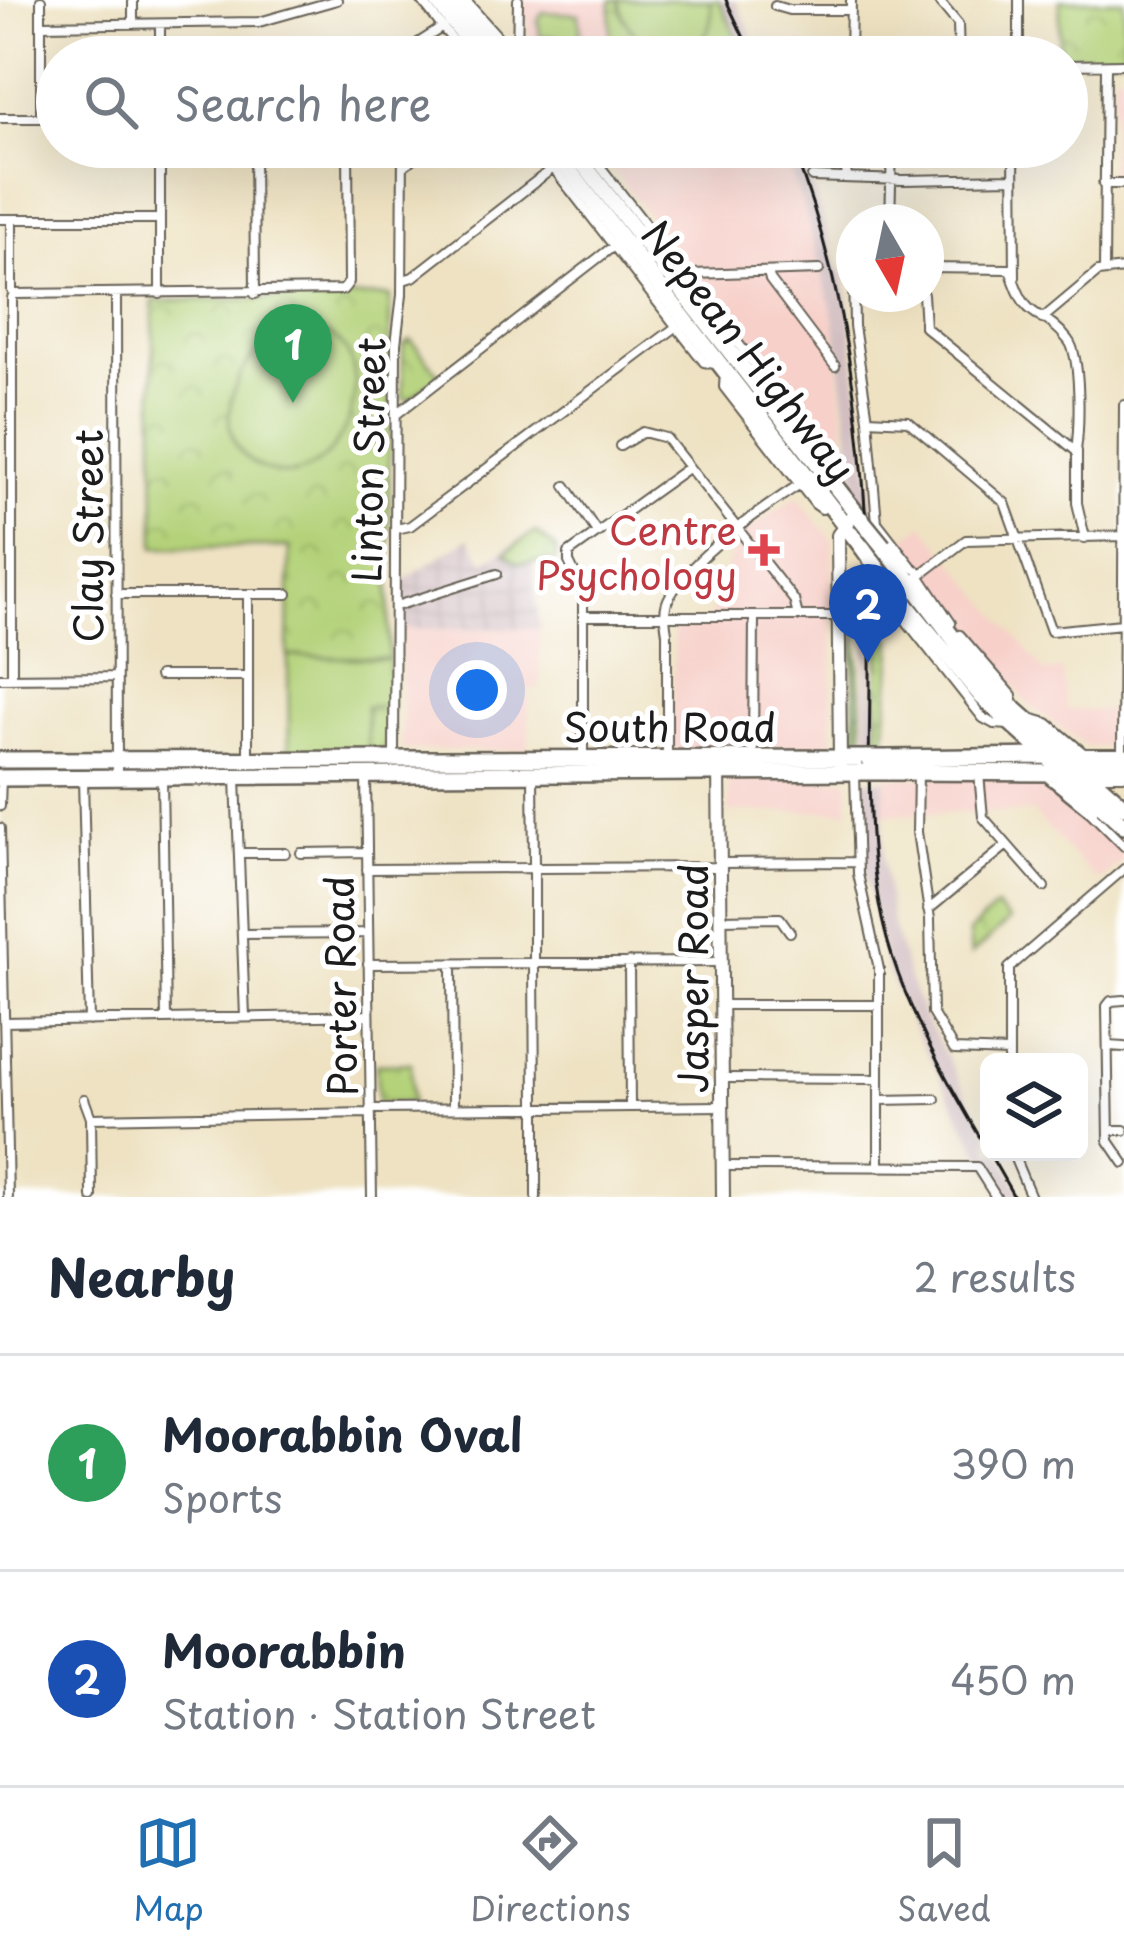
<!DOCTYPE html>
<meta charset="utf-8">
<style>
body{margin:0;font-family:"Playpen Sans",sans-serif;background:#f2f2f3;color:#1f2937}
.controls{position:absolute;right:36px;bottom:36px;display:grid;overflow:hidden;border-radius:18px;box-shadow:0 12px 48px #0002}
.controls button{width:108px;height:108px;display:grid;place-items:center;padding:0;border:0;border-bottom:3px solid #e0e1e3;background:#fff;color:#1f2937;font:60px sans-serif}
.compass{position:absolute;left:836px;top:204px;width:108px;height:108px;border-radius:50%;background:#fff;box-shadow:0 12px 48px #0002;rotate:171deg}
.you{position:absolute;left:477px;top:690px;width:42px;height:42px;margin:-30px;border:9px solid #fff;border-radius:50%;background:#1a73e8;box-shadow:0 0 0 18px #1a73e833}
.badge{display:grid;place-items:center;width:78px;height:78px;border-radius:50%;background:#1f6fb2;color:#fff;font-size:39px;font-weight:700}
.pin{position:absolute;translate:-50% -99px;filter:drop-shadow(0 3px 6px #0008)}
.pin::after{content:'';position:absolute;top:63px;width:42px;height:36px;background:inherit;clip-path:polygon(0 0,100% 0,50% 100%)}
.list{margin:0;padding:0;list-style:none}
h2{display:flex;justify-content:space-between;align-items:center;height:156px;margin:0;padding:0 48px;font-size:51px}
h2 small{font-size:39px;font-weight:400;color:#747a83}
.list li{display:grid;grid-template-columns:78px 1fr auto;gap:36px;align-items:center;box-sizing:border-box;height:216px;padding:0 48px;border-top:3px solid #e0e1e3}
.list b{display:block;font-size:45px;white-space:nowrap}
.list p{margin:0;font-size:39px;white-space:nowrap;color:#747a83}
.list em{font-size:39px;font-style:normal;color:#747a83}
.icon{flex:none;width:66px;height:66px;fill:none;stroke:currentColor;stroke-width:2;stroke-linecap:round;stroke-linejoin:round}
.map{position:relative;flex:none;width:1124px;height:1197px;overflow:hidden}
.search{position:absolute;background:#fff;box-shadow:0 12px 48px #0002;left:36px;right:36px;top:36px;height:132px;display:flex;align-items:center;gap:30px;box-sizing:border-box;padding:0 42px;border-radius:66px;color:#747a83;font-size:45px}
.sheet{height:588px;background:#fff}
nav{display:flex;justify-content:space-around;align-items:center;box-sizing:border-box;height:168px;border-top:3px solid #e0e1e3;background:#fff;font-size:33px;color:#747a83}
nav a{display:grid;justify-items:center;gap:6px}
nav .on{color:#1f6fb2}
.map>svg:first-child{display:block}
</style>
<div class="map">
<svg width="1124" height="1197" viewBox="0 0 1124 1197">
<defs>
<pattern id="industrial-grid" width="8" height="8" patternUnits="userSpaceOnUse" patternTransform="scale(3)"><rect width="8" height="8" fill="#d2bec1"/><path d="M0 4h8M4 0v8" fill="none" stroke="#b4a3a5"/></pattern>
<pattern id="grass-dots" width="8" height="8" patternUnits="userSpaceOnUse" patternTransform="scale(3)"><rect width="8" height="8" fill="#b4d279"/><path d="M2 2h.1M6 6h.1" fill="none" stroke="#9ab468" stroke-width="1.8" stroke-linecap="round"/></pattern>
<pattern id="forest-crowns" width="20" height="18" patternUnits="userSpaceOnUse" patternTransform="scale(3)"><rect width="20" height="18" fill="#8fb469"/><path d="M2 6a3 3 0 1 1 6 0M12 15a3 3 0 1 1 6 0" fill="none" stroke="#749256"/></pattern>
<pattern id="park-crowns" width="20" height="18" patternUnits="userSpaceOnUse" patternTransform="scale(3)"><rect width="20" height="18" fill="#b4d279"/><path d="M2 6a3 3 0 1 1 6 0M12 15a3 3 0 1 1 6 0" fill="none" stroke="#9ab468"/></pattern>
</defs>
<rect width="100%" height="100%" fill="#fff"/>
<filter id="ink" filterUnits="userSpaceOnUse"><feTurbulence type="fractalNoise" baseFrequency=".00833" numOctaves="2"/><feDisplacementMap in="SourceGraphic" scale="24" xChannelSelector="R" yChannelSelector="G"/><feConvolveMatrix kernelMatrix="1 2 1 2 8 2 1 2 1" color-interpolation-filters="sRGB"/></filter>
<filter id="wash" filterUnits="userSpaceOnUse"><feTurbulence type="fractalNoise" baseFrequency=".004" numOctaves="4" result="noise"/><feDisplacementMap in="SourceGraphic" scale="48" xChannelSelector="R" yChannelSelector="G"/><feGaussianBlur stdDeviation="2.7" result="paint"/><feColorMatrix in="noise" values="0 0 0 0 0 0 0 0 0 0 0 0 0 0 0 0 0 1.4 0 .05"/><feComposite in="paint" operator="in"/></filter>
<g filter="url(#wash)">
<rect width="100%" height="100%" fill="#eee2c2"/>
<!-- built -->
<path fill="#f7d0c9" d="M524 0H611L610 57 526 56 524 38H528V20L524 19Z
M1115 73H1124V177H1115L1110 171Z
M596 147H781L808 220 834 317 848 464 843 468Z
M797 496 833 541 831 745 673 750 674 625 708 622 737 539Z
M923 524 1045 672 1062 670 1066 710 1124 711V747H1088L1030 706 900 542Z
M539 628 540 688 529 689V750H402V629Z
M885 777 1047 778 1124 855V860L1098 882 1033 812 884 814Z
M848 779V811L729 812V780Z"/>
<!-- industrial -->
<path fill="url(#industrial-grid)" d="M530 535 539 628 402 629V581L469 538 484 562Z"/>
<!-- railway -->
<path fill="#d2bec1" d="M719 0H735L763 57H747Z
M782 147H800L837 265 845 277 875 525 858 504 834 317 808 220Z
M864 563 876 576 880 581 881 606H877L876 577H870L873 706 877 681V618L881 636 877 747 867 748Z
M862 780H885L883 857 891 918 908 976 922 1012 989 1135V1152H999L1023 1197H1004L916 1033 886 968 865 871Z"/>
<!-- grass -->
<path fill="url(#grass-dots)" stroke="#68774a" stroke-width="3" d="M880 618 887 619 893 652 884 747H877Z"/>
<!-- forest -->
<path fill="url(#forest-crowns)" stroke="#566842" stroke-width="3" d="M857 632 864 751 857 750 856 742 853 651Z"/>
<!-- park -->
<path fill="url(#park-crowns)" stroke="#68774a" stroke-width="3" d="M611 0H719L747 57H610Z
M1060 0H1124V56L1059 57Z
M390 296 389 659 288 656 290 547H155L153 301Z
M411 340 440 375 409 400 403 398V346Z
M535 532 557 549 555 561 517 563 505 553Z
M366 706H389L385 751H368Z
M996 907 1009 921 971 955 969 933Z
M411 1063 412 1102H378L376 1064Z"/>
<!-- pitch -->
<path fill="#b4d279" stroke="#68774a" stroke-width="3" d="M619 0H710C724 66 630 68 619 0Z
M543 12 579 14 581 34 574 38 540 36 538 20Z
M297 328C403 325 347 508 262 468 196 437 241 339 297 328Z
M288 656 389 659V706L366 707 368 751H289Z"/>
</g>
<g filter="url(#ink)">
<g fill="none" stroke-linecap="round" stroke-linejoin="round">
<!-- minor casing -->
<g stroke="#666156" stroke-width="12">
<path id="minor" d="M421 0 466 57
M465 0 516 57
M938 0 958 24 959 57
M1019 0V57
M775 6 789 10H851
M133 24V0
M160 24V57
M41 25 259 22 337 0
M396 57 443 27
M517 57 518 0
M850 57 851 0
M1067 65 1124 64
M0 118H57
M41 118V0
M254 147 255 294
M537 147 704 362 720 365
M585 147 823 452 833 468 835 485
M842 147 847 176
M1014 147 1015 277
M403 166 430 147
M812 177 903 180 1014 178
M1103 184H1124
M0 219H160
M12 219V291
M890 222 892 147
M926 268 1009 269
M853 270 854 326 868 419 877 522 912 567 921 573
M1104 270 1106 65
M768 272 770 280 835 366
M683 279 693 274 819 270
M403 280 413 277 553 168
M16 294 343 290 349 282 348 147
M116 294 117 778
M160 294V147
M923 294 925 327 1076 451C1079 430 1082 357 1068 340 1040 304 1028 329 1010 269
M1042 319 1098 272 1124 269
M725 373 724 387 815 504 822 509 829 505
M398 413 624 238
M868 419 908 421 1005 503 1051 631 1122 624
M620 446 643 432 666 438 794 600 798 616
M1077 451V503L1085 538
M566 486 597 532
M396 529 410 526 676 327
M919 575 951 623
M911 582 966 540 1122 536
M116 594H288
M895 595 893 604 983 718 994 724 1009 725
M396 606 497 574
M583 616H838
M667 633C665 621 663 607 670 596 696 553 758 512 800 484
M960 635 1012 695V707
M159 676H248
M0 678 116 677
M12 678V298
M1122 754 1124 405
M667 756V633
M753 756 754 616
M394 757 396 344 402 295 403 147
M248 759V594
M583 760V591L569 562V553L689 467
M918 773 917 832 930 919 932 1013 954 1050 1009 1052
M855 774 858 874 879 969V1166
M979 774 983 817 1044 887
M533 776 534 864
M366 777 372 1197
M236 778 245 1017
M83 779 89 1021
M162 779 166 1019
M0 806 1 778
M1087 809 1124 846
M0 828 8 1197
M239 853H285
M301 853 367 852
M721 863 856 862
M538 868 721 867
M367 869 530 868
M534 872V959
M928 910 1007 845
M721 919 780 918 790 932
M244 934 368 933
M629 962 630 1107
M538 963 720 962
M368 964 530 963
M452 964 453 1108
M534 967 535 1104
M1124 1000 1111 1001 1107 1006 1109 1141 1124 1163
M722 1005H879
M4 1022 369 1015
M1108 1046 1124 1047
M1009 1062V968L1124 869
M722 1078 879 1079
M84 1099 91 1118
M879 1100 935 1099
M540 1108 722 1106
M370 1109 531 1108
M536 1112V1197
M1110 1130H1124
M1012 1152 1031 1197
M724 1166 977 1167 996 1197
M92 1197 91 1118 370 1113"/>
</g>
<!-- major casing -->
<g stroke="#666156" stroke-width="16">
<path id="major" d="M1026 719 1047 725 1083 755
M1079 755H1124
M840 764 838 535 855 512
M1077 764H1124
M719 766 723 1197
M1087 773H1124"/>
</g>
<!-- highway casing -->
<g stroke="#666156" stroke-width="20">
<path id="highway" d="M436 0 481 57
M455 0 500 57
M551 147 862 547
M570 147 861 519
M883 546 992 689 1124 806
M885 579 982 697 1124 826
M888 758 1045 756
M0 760 867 758
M887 772 1066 773
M1049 774 1091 808
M0 778 861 772"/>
</g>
<!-- minor -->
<use href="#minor" stroke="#fff" stroke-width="8"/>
<!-- major -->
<use href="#major" stroke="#fff" stroke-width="12"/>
<!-- highway -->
<use href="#highway" stroke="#fff" stroke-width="15"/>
<!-- rail -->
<path stroke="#1c1c1c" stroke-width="3" d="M726 0 753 57
M792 147C855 306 868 477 870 647 871 736 863 831 882 919 904 1018 965 1109 1014 1197"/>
<!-- highway-bridge casing -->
<g stroke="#666156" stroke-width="20" stroke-linecap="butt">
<path id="highway-bridge" d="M861 519 883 546
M862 547 885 579
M867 758H888
M861 772H887"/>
</g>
<!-- highway-bridge -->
<use href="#highway-bridge" stroke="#fff" stroke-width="15"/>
</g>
</g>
<!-- markers -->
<path fill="#e0444e" stroke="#fff" stroke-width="4.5" d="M758 532h12v12h12v12h-12v12h-12v-12h-12v-12h12z"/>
<g text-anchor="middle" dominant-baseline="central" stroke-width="10" stroke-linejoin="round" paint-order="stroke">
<!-- street labels -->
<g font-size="39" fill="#1c1c1c" stroke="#fff">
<text transform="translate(750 350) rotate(52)">Nepean Highway</text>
<text transform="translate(367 460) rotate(-89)">Linton Street</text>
<text transform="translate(86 536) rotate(-90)">Clay Street</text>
<text x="670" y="725">South Road</text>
<text transform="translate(691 978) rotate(-90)">Jasper Road</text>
<text transform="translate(339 986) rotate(-91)">Porter Road</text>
</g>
<!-- health labels -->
<g font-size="39" fill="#be3a42" stroke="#fff" text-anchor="end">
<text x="737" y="528">Centre<tspan x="737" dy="45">Psychology</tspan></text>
</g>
</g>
</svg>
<div class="controls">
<button><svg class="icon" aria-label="layers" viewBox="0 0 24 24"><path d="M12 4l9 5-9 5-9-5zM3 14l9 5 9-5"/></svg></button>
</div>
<svg class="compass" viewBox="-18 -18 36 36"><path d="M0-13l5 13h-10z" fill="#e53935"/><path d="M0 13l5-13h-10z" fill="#747a83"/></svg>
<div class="you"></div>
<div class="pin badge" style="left:293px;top:403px;background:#2e9e5b">1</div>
<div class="pin badge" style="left:868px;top:663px;background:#1a4fb4">2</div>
<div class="search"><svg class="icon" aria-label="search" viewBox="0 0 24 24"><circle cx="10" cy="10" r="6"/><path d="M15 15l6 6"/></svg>Search here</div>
</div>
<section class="sheet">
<h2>Nearby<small>2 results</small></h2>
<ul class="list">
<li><span class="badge" style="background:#2e9e5b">1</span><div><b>Moorabbin Oval</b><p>Sports</p></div><em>390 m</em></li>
<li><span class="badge" style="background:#1a4fb4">2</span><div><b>Moorabbin</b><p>Station · Station Street</p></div><em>450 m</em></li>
</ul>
</section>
<nav>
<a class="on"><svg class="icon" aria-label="map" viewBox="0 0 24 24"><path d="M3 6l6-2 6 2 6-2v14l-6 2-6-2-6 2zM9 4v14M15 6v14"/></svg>Map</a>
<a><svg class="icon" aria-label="directions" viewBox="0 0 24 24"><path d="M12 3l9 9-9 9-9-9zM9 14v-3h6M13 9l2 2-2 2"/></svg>Directions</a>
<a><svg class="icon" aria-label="saved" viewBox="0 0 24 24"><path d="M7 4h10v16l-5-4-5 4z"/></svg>Saved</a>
</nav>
